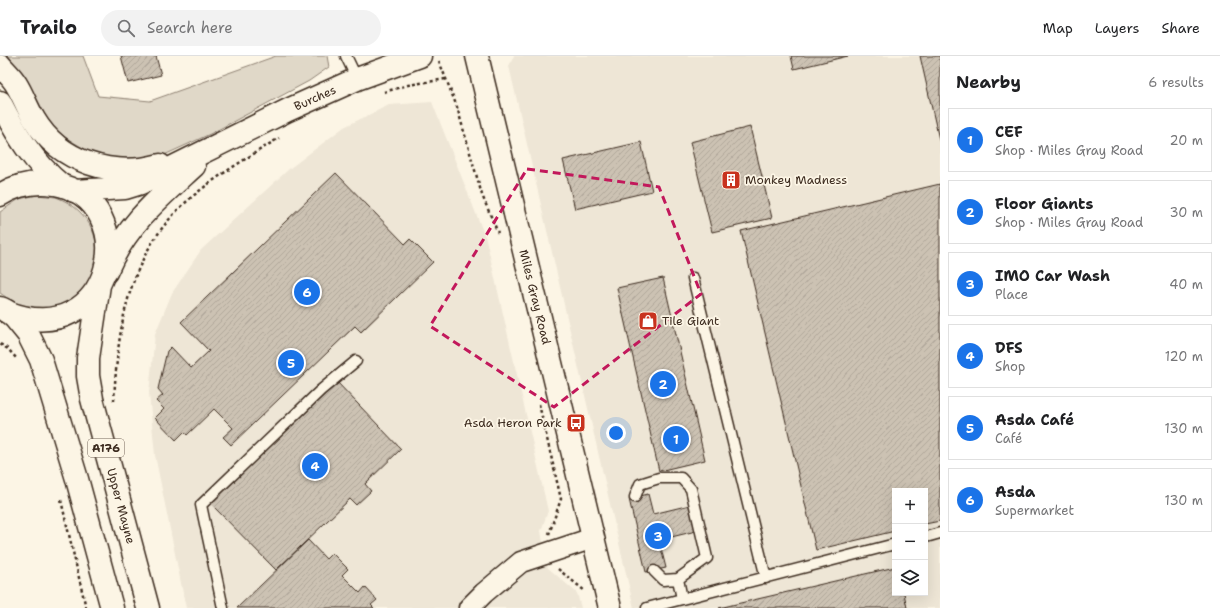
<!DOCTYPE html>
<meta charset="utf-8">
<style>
body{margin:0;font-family:"Shantell Sans",sans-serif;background:#f2f2f2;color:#202124}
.controls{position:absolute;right:12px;bottom:12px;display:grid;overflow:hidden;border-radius:0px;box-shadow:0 4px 16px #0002}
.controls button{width:36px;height:36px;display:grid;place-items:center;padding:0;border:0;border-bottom:1px solid #e0e0e0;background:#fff;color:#202124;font:20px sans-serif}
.you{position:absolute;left:616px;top:377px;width:14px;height:14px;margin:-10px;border:3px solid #fff;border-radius:50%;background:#1a73e8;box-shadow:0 0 0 6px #1a73e833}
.badge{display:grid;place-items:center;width:26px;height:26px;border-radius:50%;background:#1a73e8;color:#fff;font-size:13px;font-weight:700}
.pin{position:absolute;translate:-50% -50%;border:2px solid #fff;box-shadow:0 1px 4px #0006}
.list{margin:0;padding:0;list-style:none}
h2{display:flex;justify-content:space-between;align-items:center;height:52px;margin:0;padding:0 16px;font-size:17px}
h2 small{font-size:13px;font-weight:400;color:#757577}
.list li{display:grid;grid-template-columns:26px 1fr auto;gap:12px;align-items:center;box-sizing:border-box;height:64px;margin:0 8px 8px;padding:0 8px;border:1px solid #e0e0e0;border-radius:0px}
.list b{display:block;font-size:15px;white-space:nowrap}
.list p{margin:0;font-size:13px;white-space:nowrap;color:#757577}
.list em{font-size:13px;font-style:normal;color:#757577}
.icon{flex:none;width:22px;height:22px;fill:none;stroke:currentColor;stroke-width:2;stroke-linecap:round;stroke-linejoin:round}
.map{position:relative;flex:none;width:940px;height:552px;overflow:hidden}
header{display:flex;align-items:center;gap:24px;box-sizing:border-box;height:56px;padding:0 20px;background:#fff;border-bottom:1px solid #e0e0e0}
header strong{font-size:19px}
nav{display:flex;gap:22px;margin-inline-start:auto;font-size:14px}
.search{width:280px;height:36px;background:#f2f2f2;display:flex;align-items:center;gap:10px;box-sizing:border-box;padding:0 14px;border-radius:22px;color:#757577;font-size:15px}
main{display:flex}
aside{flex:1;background:#fff}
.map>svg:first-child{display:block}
</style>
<header>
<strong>Trailo</strong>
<div class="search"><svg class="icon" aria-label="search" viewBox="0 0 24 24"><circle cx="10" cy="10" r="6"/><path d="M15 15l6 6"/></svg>Search here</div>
<nav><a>Map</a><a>Layers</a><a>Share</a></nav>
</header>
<main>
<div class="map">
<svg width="940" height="552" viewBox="0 0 940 552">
<defs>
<pattern id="building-hatch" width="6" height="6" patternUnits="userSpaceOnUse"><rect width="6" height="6" fill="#ccc2b3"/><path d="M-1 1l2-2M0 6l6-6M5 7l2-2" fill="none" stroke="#b0a79a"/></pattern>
</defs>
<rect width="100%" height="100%" fill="#fcf5e5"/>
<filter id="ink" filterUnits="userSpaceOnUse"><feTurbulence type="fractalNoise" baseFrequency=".025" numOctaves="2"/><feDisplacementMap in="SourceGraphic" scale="8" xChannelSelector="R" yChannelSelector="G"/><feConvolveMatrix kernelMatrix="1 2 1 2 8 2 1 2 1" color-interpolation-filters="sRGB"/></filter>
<g filter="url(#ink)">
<!-- built -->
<path fill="#eee6d6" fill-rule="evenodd" d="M514 0H940V552H634L509 10ZM895 435H925V537H895Z
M432 46 486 183 548 455 541 475 547 511 577 537 581 552H186L155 399 149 337 155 278 172 237 201 194 289 113 344 71 389 49Z"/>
<!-- grass -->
<path fill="#e0d8c8" stroke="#8e8173" d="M9 0H83L98 40 150 45 276 0H327L329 11 309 25 210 78 160 101 101 103 50 72Z
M37 139C43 140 50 140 56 141 64 144 73 149 79 155 125 200 73 274 15 247 10 245 5 240 0 237V156L19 143Z"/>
<!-- building -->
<path fill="url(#building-hatch)" stroke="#3b2a1e" d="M121 0H156L161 19 128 27Z
M791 0H848L794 13Z
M920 0H940V88Z
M750 71 772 162 712 176 690 86Z
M641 86 652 135 575 153 563 104Z
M336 117 405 188 410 183 433 206 361 276 355 270 231 389 223 381 233 372 214 353 187 379 184 376 176 384 155 362 164 353 156 345 163 339 158 333 167 295 171 291 191 312 209 295 181 266Z
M940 128V465L925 468V435H895V475L816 494 741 175Z
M663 222 705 404 659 415 617 232Z
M336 325 401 393 365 428 371 435 356 449 350 443 276 514 210 447Z
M648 438 653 458 690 449 696 475 659 484 666 512 646 516 629 443Z
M308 484 326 503 332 497 348 513 342 519 360 537 365 531 377 544 371 549 374 552H237Z
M895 511V537H904L907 552H719Z"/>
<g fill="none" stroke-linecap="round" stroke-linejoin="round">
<!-- lane casing -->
<g stroke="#3b2a1e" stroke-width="13">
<path id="lane" d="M346 0 357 23
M693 222 766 522
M635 441 640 428 659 422H681L691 433 707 502 678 523 663 524 654 515
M926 481 940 477
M678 523 682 543
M223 552 201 449 321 334 356 305
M647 552 895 488"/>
</g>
<!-- street casing -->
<g stroke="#3b2a1e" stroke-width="23">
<path id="street" d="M469 552 484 537 521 506 593 482"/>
</g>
<!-- secondary casing -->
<g stroke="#3b2a1e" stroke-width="25">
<path id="secondary" d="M477 0 610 552
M0 9C5 15 12 21 16 28 23 39 27 52 34 63 60 107 113 122 160 109
M74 135 125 132 141 127 288 54 357 23 420 0
M106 216C126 169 158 143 194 110"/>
</g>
<!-- primary casing -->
<g stroke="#3b2a1e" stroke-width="25">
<path id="primary" d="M0 46C16 78 33 106 61 129
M0 139C17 128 35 125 55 128 146 145 113 298 7 256
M99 229 88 302V320L92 343 148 552
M7 255 15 262 28 278 41 304 77 423 112 552"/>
</g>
<!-- highway casing -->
<g stroke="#3b2a1e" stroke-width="25">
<path id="highway" d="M0 252 3 253"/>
</g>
<!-- path -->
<path stroke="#3b2a1e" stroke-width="2.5" stroke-dasharray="3 3" stroke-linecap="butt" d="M439 5 457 51 482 139 498 177
M384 36 408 29 446 23
M0 288 8 293 17 303
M114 345C118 264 130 189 198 136 223 116 252 99 279 82
M539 348 561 443 549 478
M61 444 86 552
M558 513 585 535"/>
<!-- lane -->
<use href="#lane" stroke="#fcf5e5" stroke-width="10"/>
<!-- street -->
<use href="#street" stroke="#fcf5e5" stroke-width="20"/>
<!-- secondary -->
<use href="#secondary" stroke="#fcf5e5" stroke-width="22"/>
<!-- primary -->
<use href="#primary" stroke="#fcf5e5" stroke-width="22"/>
<!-- highway -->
<use href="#highway" stroke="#fcf5e5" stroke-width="22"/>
</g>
</g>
<!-- marked area -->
<path fill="none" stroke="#c2185b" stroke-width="3" stroke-dasharray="8 5" stroke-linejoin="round" d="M527 113 659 131 701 238 554 351 430 270Z"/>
<!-- icons -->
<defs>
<g id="building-square" transform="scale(1)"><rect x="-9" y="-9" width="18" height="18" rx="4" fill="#c8321e" stroke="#fcf5e5"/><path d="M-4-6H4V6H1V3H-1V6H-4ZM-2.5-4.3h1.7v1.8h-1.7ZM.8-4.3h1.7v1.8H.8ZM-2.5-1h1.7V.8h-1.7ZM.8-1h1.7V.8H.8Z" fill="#fff"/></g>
<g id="shop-square" transform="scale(1)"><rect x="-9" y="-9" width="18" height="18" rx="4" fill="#c8321e" stroke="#fcf5e5"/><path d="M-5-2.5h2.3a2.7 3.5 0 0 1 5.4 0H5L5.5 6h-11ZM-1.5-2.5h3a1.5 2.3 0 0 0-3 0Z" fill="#fff"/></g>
<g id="bus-square" transform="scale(1)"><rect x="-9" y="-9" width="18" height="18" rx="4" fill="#c8321e" stroke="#fcf5e5"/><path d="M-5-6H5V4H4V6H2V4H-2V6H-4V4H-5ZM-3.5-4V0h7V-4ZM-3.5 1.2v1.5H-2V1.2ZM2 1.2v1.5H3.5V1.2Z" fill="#fff"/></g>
</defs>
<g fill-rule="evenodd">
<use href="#building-square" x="731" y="124"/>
<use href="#shop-square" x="648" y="265"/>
<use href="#bus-square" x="576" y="367"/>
</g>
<g text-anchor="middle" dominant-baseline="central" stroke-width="3.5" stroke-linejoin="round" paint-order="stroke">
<!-- shield labels -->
<rect fill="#fcf5e5" stroke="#75675a" stroke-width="1" x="88" y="383" width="36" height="18" rx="3"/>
<g font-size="11" font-weight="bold" fill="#3b2a1e">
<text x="106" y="392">A176</text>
</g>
<!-- street labels -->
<g font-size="12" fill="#3b2a1e" stroke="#fcf5e5">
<text transform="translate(315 42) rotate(-24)">Burches</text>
<text transform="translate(535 241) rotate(76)">Miles Gray Road</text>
<text transform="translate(121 450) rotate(75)">Upper Mayne</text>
</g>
<!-- poi labels -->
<g font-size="12" fill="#3b2a1e" stroke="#fcf5e5" text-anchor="start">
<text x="745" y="124">Monkey Madness</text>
<text x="662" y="265">Tile Giant</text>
<text x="562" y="367" text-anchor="end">Asda Heron Park</text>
</g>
</g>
</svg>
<div class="controls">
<button>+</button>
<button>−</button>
<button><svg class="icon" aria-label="layers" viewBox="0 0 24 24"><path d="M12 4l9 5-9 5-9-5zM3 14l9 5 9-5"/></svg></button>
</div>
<div class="you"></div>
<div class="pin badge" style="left:676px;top:383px">1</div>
<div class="pin badge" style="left:663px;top:328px">2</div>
<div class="pin badge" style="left:658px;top:480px">3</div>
<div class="pin badge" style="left:315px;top:410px">4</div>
<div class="pin badge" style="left:291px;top:307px">5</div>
<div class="pin badge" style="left:307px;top:236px">6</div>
</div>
<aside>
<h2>Nearby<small>6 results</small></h2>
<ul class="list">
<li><span class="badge">1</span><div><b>CEF</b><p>Shop · Miles Gray Road</p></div><em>20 m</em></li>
<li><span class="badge">2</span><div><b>Floor Giants</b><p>Shop · Miles Gray Road</p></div><em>30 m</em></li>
<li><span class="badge">3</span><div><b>IMO Car Wash</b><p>Place</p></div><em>40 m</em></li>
<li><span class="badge">4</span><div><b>DFS</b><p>Shop</p></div><em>120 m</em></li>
<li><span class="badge">5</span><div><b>Asda Café</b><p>Café</p></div><em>130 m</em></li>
<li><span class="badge">6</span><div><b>Asda</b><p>Supermarket</p></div><em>130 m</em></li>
</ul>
</aside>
</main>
